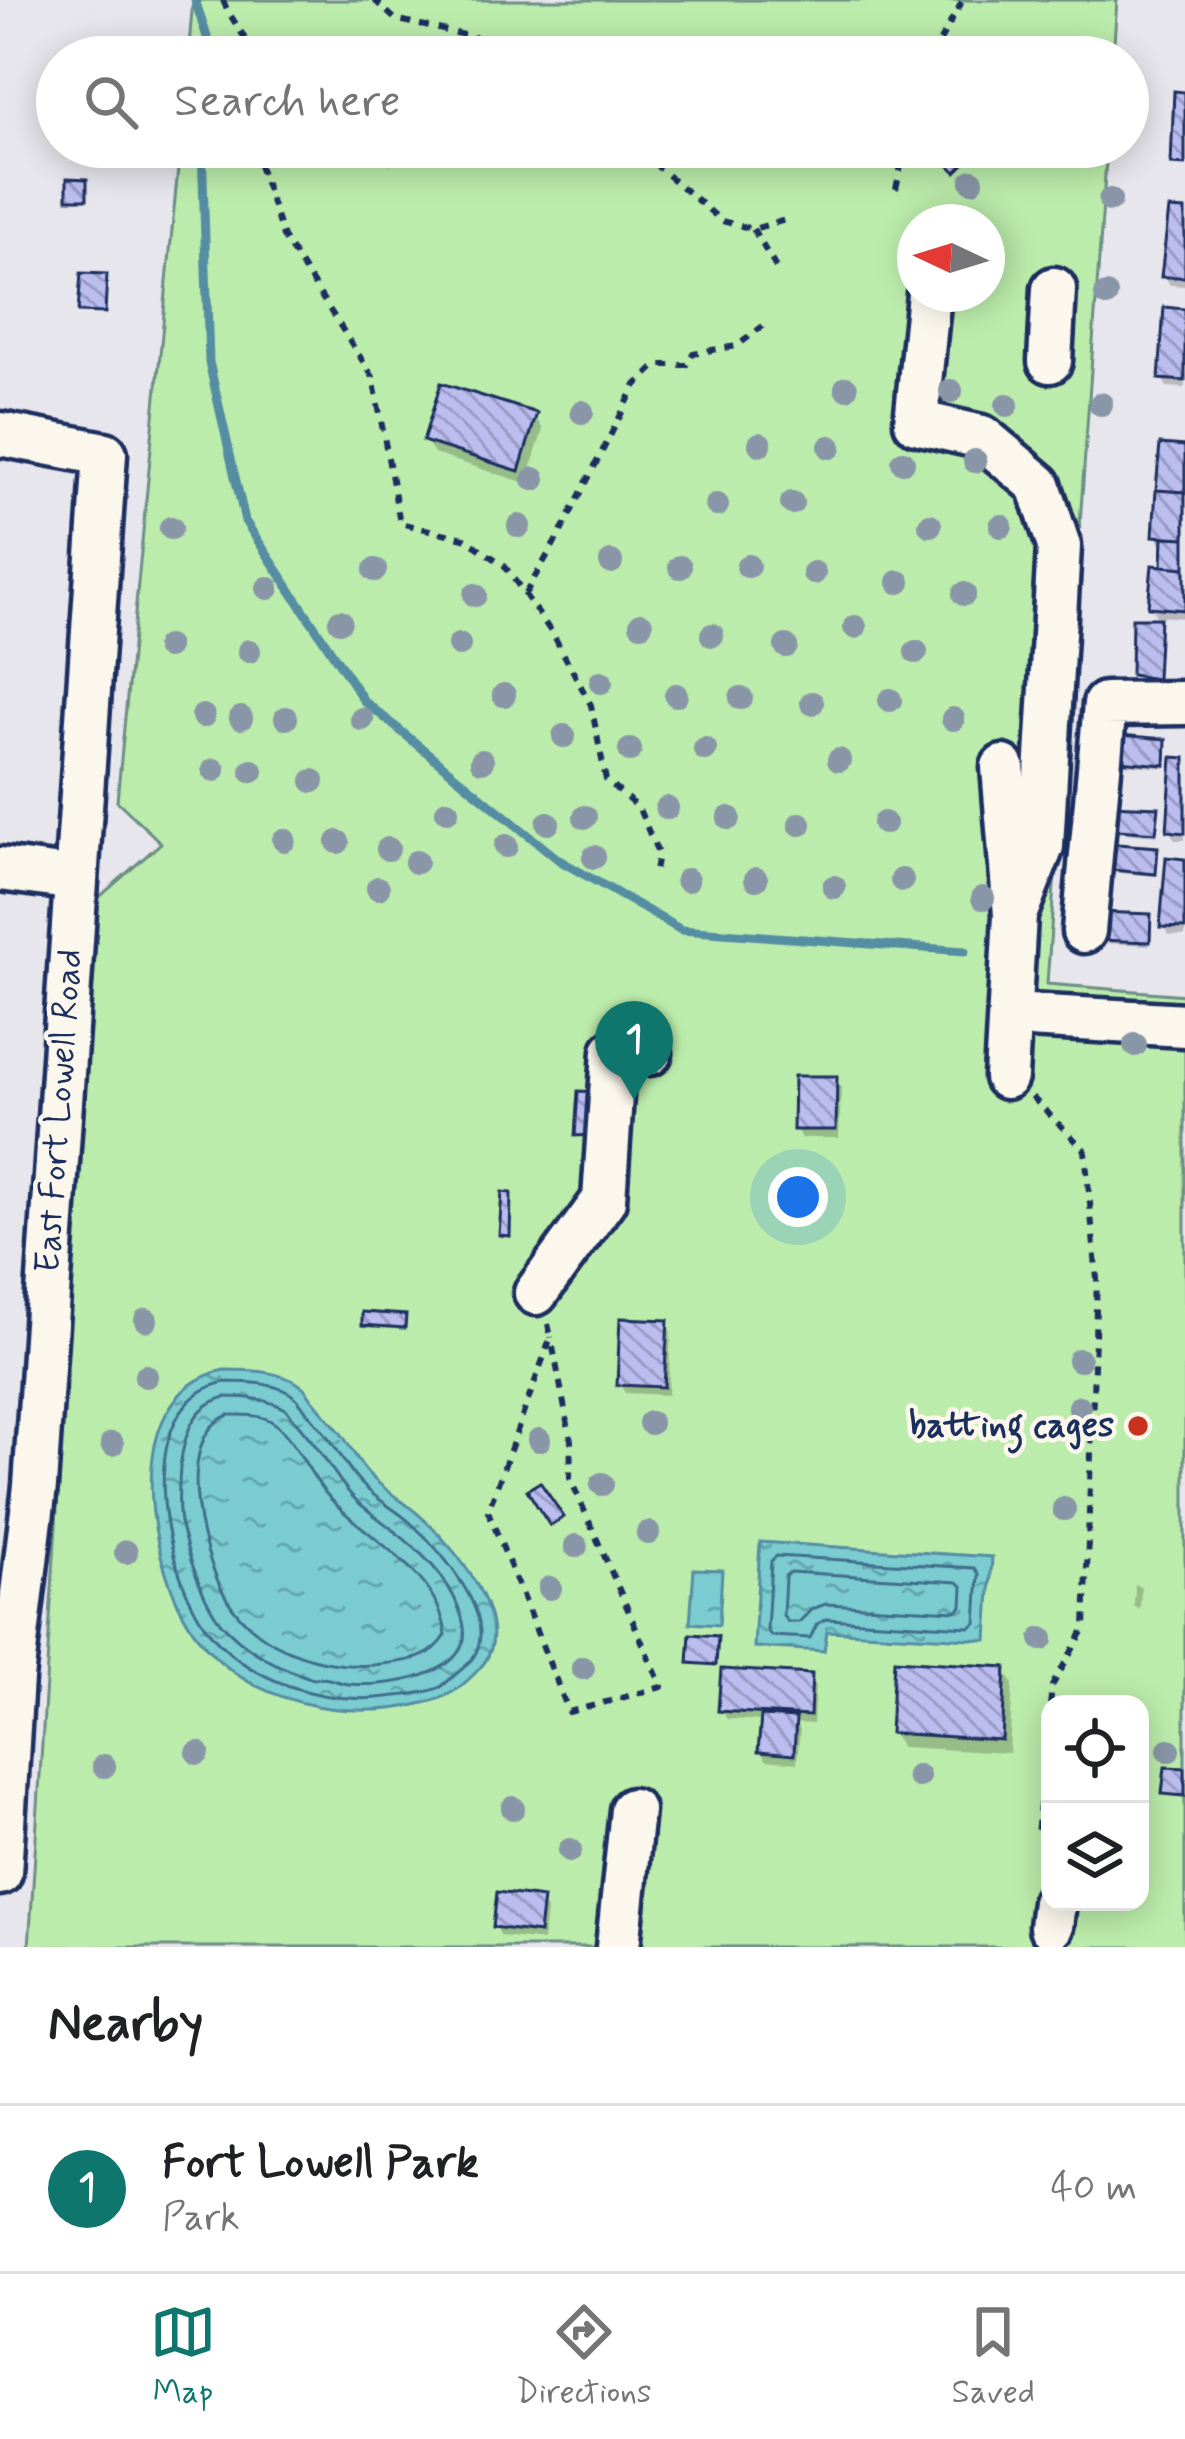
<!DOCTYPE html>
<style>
body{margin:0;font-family:Mynerve,sans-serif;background:#f6f6f6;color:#202124}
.controls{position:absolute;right:36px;bottom:36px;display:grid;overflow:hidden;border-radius:24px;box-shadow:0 6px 30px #0003}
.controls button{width:108px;height:108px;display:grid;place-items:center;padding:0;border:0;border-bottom:3px solid #e0e0e0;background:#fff;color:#202124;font:60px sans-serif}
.compass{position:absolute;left:897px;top:204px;width:108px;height:108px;border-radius:50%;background:#fff;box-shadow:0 6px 30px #0003;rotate:274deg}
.you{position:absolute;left:798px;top:1197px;width:42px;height:42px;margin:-30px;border:9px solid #fff;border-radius:50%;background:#1a73e8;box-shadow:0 0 0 18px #1a73e833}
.badge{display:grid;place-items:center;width:78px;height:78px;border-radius:50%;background:#0f766e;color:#fff;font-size:39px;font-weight:700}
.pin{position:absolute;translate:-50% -99px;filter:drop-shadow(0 3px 6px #0008)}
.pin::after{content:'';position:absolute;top:63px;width:42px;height:36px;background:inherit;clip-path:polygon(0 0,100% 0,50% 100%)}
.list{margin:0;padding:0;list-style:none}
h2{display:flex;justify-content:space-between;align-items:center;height:156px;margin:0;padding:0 48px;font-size:51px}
h2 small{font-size:39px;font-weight:400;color:#757577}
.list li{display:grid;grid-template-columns:78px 1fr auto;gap:36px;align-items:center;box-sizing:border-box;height:168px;padding:0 48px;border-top:3px solid #e0e0e0}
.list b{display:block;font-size:45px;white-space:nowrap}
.list p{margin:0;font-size:39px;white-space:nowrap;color:#757577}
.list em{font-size:39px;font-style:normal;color:#757577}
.icon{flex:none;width:66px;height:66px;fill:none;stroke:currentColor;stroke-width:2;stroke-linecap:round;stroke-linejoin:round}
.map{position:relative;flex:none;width:1185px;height:1947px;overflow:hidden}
.search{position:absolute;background:#fff;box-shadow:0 6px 30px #0003;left:36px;right:36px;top:36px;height:132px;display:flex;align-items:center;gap:30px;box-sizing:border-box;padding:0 42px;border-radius:66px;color:#757577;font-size:45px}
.sheet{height:324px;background:#fff}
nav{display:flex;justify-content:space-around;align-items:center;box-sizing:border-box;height:168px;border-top:3px solid #e0e0e0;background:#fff;font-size:33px;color:#757577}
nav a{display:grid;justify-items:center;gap:6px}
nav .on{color:#0f766e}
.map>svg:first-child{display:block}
</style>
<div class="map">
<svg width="1185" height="1947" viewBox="0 0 1185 1947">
<defs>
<pattern id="water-ripples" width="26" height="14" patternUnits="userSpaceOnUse" patternTransform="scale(3)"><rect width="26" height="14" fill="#7accd1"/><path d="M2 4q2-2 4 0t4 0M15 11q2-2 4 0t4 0" fill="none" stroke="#63a6ad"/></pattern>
<pattern id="building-back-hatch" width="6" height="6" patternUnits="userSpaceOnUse" patternTransform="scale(3)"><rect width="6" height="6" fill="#bcbdef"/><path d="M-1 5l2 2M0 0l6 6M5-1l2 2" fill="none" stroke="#989ac5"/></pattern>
</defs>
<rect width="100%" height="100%" fill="#e8e6ed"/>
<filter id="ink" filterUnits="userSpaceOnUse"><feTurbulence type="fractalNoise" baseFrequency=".00833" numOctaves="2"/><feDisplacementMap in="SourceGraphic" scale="24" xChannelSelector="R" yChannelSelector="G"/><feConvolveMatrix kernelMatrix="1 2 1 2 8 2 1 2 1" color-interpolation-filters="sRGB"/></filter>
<g filter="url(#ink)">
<!-- green -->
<path fill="#bcecab" stroke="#6c8e84" stroke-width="3" fill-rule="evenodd" d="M193 0H1117L1113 57H188Z
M180 147H1107L1047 984 1185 995V1947H29L96 900 161 843 117 801ZM915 222H987V294H915ZM1050 1704H1140V1902H1050Z"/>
<!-- water -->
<path fill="url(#water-ripples)" stroke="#548da3" stroke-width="3" d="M224 1370C249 1370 282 1370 303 1387 306 1389 311 1398 314 1401 323 1413 334 1424 343 1436 353 1451 361 1468 375 1480 388 1492 404 1502 418 1514 452 1544 521 1623 480 1668 464 1685 450 1697 428 1702 349 1723 248 1705 197 1636 148 1570 115 1394 224 1370Z
M760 1542 992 1557 987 1640 827 1631 824 1651 754 1647Z
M694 1569 722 1570 719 1625 690 1623Z"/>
<!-- shadow -->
<path fill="#0003" d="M1185 213V286L1170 285 1165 276Z
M1185 312V388L1167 387 1162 378Z
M535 416 543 430 526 483 434 454 426 440Z
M1185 449V618L1156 616 1151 607 1165 569 1166 545 1161 544 1156 535Z
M1165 742V768L1112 763Z
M1185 760V840H1175L1170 831Z
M1111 808 1157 810V836L1111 832Z
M1106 846 1156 850V876L1106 872Z
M1185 862V936L1169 935 1164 926Z
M1149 917 1150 945 1102 943 1100 939Z
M835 1079 841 1088 839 1138H801L796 1129Z
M404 1318 406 1330 367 1327 365 1324Z
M666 1323 671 1332 668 1395 625 1393 620 1384Z
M1135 1584 1141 1588 1140 1610 1134 1606Z
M1005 1670 1013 1684 1009 1753 901 1747 893 1733Z
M810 1677 815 1686 813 1724 795 1723 800 1730 797 1763 766 1760 761 1752 763 1721 727 1719 721 1710Z
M541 1901 546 1910 543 1941 501 1936 496 1927Z"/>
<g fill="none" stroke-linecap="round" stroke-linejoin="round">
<!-- shore -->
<path stroke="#416e8c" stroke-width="3" d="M225 1382C247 1382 277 1382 295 1397 297 1398 305 1409 306 1411 316 1423 327 1434 335 1447 345 1462 354 1478 368 1490 382 1503 398 1511 412 1524 439 1549 499 1615 474 1656 470 1663 461 1670 455 1675 454 1676 442 1686 441 1687 425 1694 404 1695 387 1697 324 1705 246 1681 207 1629 164 1572 128 1403 225 1382Z
M226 1397C248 1397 267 1399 286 1409 297 1424 310 1437 320 1452 333 1469 342 1488 359 1503 393 1531 435 1557 455 1599 460 1611 468 1630 463 1643 451 1679 382 1687 349 1684 340 1683 332 1679 323 1678 309 1678 318 1681 305 1676 274 1666 242 1647 221 1623 202 1600 187 1551 180 1522 177 1504 179 1485 180 1467 184 1436 192 1405 226 1397Z
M229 1415C242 1415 263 1414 274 1423 294 1439 308 1470 323 1490 361 1538 438 1567 446 1635 432 1659 409 1661 382 1664 330 1671 266 1652 233 1608 204 1571 169 1436 229 1415Z
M776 1556 975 1568 979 1574 976 1623 970 1627 827 1619 817 1624 810 1638 771 1636 767 1630 771 1561Z
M790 1572 958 1582 963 1587 962 1606 956 1611 826 1604 812 1609 799 1622H788L783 1616 785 1576Z"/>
<!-- stream -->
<path stroke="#548da3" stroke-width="9" d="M195 0 208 40 207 57
M202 147 209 362 245 521 364 701 559 860 681 930 965 951"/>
</g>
<!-- building -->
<path fill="url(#building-back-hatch)" stroke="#1b2f5e" stroke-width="3" d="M1174 91 1185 92V165L1171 164Z
M930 147H963L972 156 956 172Z
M67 178 87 179V199H67Z
M1169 209 1185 210V277H1161Z
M81 273 107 274 105 313 78 312Z
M1164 307 1185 309V381L1159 379Z
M441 383 537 413 519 471 423 441Z
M1160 444 1185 446V492L1156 490Z
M1156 490 1185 492V538L1153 536Z
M1163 537 1185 538V568L1162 566Z
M1152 565 1185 568V610L1148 607Z
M1132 618H1160L1157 679 1131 675Z
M1109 734 1166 739 1165 765 1107 760Z
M1172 757 1185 758V833L1167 831Z
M1108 805 1159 807 1156 833 1106 829Z
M1103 843 1158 847 1156 874 1101 869Z
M1166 857 1185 859V928L1160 927Z
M1098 912 1151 914 1150 942 1097 940Z
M794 1076H837L836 1130H793Z
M578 1091 598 1092 595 1135 575 1136Z
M502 1192 511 1193 510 1236 499 1235Z
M362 1312 406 1315 405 1328 362 1325Z
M620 1318 668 1320 664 1387 617 1385Z
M540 1482 564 1517 550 1526 527 1490Z
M690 1634 718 1636 716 1665 688 1663Z
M894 1660 1006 1667 1002 1740 890 1733Z
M721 1669 812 1674 810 1716 718 1711Z
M761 1716 796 1718 794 1755 758 1752Z
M1165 1767 1185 1768V1796L1162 1794Z
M497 1892 543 1898 539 1933 493 1927Z"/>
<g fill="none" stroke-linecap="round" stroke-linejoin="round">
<!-- minor casing -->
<g stroke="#1b2f5e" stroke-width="51">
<path id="minor" d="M929 294 916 422 982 437 1039 485 1059 546 1042 846 1015 915
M1050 361 1054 289
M0 434 105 454 35 1486 12 1678 0 1873
M1003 767 1015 915 1006 1077
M0 869 76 879
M1084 931 1105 704 1185 703
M1011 1015 1185 1025
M536 1293 604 1200 614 1051 650 1053
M1051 1927 1054 1902
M618 1947 632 1810"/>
</g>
<!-- path -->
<path stroke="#1b2f5e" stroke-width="6" stroke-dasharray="9 9" stroke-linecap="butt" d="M223 0C230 20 249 37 251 57
M374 0 395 19 559 57
M931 57 963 0
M257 147 258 162 283 237 373 377 400 523 464 538 504 565 554 636 591 705 606 780 639 809 658 853 655 872
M645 147 659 168 722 221 753 229 789 219
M388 163 391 158 412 147
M896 189 905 147
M753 229 778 271
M525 594 560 534 636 385 657 365H687L693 353 737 346 763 326
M1032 1097 1085 1150 1097 1279 1085 1628 1052 1686 1037 1835
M548 1324 551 1337 488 1511 569 1712 662 1687 570 1478 571 1440 551 1337"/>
<!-- minor -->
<use href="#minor" stroke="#fbf7ec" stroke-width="42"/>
</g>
<!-- trees -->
<g fill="#8996a7">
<circle cx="972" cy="181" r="12"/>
<circle cx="1110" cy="200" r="12"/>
<circle cx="1106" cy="295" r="12"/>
<circle cx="846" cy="388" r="12"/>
<circle cx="951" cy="391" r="12"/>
<circle cx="1101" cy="404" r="12"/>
<circle cx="1007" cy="405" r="12"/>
<circle cx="582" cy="412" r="12"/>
<circle cx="760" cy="444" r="12"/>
<circle cx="830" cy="447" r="12"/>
<circle cx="975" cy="461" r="12"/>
<circle cx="903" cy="462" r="12"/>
<circle cx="534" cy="479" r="12"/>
<circle cx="792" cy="503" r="12"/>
<circle cx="717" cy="505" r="12"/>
<circle cx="930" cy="525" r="12"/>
<circle cx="519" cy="526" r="12"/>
<circle cx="1001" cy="526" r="12"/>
<circle cx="171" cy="528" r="12"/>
<circle cx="611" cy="562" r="12"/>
<circle cx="748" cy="566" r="12"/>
<circle cx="680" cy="567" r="12"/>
<circle cx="375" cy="570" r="12"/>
<circle cx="814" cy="573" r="12"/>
<circle cx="899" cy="582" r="12"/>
<circle cx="268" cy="588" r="12"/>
<circle cx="964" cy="594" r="12"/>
<circle cx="475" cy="595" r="12"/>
<circle cx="340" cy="621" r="12"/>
<circle cx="641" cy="624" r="12"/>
<circle cx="855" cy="627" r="12"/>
<circle cx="712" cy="635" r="12"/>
<circle cx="459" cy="645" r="12"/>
<circle cx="786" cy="646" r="12"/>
<circle cx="167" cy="647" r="12"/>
<circle cx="249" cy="651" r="12"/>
<circle cx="916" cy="652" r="12"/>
<circle cx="601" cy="682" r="12"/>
<circle cx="504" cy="695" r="12"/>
<circle cx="676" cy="695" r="12"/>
<circle cx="741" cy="698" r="12"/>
<circle cx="890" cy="700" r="12"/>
<circle cx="812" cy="703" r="12"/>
<circle cx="203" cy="716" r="12"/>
<circle cx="241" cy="718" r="12"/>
<circle cx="286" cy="718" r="12"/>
<circle cx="362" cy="719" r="12"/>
<circle cx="953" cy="719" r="12"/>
<circle cx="564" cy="736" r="12"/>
<circle cx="705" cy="749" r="12"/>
<circle cx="630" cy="750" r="12"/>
<circle cx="839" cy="760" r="12"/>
<circle cx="482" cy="761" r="12"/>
<circle cx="214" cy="770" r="12"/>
<circle cx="252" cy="771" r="12"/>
<circle cx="313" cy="781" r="12"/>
<circle cx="667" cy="808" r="12"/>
<circle cx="447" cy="811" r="12"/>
<circle cx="585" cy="817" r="12"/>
<circle cx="729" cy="818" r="12"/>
<circle cx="548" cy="823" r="12"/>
<circle cx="884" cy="823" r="12"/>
<circle cx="800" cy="824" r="12"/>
<circle cx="284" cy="840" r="12"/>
<circle cx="338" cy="842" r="12"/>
<circle cx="506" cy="846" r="12"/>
<circle cx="388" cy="849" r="12"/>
<circle cx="594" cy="857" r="12"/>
<circle cx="416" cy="862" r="12"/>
<circle cx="756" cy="879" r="12"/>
<circle cx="687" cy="880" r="12"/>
<circle cx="902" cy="880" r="12"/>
<circle cx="834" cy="887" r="12"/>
<circle cx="378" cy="888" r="12"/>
<circle cx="983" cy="898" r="12"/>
<circle cx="1135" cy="1045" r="12"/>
<circle cx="146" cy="1320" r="12"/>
<circle cx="1079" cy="1360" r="12"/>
<circle cx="146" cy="1376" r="12"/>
<circle cx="1079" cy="1407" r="12"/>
<circle cx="650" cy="1423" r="12"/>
<circle cx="539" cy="1440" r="12"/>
<circle cx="112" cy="1444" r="12"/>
<circle cx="602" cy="1484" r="12"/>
<circle cx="1064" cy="1509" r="12"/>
<circle cx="648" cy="1533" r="12"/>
<circle cx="576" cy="1546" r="12"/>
<circle cx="126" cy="1552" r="12"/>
<circle cx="550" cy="1588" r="12"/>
<circle cx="1042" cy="1639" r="12"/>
<circle cx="583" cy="1668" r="12"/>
<circle cx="1169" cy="1750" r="12"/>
<circle cx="198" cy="1753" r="12"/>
<circle cx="104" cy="1766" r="12"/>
<circle cx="918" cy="1776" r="12"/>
<circle cx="513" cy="1808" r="12"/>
<circle cx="570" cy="1850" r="12"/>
</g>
</g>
<!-- markers -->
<circle fill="#c8321e" stroke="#fbf7ec" stroke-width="4.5" cx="1138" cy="1426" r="12"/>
<g text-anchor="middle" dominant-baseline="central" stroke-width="9" stroke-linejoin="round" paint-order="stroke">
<!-- street labels -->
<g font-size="36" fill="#1b2f5e" stroke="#fbf7ec">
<text transform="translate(60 1111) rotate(-86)">East Fort Lowell Road</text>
</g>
<!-- poi labels -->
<g font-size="36" font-weight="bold" fill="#1b2f5e" stroke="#fbf7ec" text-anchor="end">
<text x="1114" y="1426">batting cages</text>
</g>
</g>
</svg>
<div class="controls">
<button><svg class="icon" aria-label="locate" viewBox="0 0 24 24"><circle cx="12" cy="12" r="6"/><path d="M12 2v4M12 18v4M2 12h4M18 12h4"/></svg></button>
<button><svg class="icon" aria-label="layers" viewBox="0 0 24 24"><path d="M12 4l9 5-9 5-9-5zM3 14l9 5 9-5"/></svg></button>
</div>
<svg class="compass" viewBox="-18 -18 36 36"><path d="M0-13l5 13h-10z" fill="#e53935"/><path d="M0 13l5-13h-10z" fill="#757577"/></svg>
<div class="you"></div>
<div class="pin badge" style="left:634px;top:1100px">1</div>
<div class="search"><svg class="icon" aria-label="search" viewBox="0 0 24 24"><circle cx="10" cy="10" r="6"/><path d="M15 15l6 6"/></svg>Search here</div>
</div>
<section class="sheet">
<h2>Nearby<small></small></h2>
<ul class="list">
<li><span class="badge">1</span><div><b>Fort Lowell Park</b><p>Park</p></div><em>40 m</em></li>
</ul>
</section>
<nav>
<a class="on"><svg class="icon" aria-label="map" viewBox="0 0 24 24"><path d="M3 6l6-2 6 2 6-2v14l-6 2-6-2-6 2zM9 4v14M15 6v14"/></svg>Map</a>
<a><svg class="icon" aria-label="directions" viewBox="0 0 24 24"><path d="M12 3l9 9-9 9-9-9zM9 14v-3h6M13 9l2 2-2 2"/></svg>Directions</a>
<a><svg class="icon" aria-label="saved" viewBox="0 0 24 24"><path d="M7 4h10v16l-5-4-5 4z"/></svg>Saved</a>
</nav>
